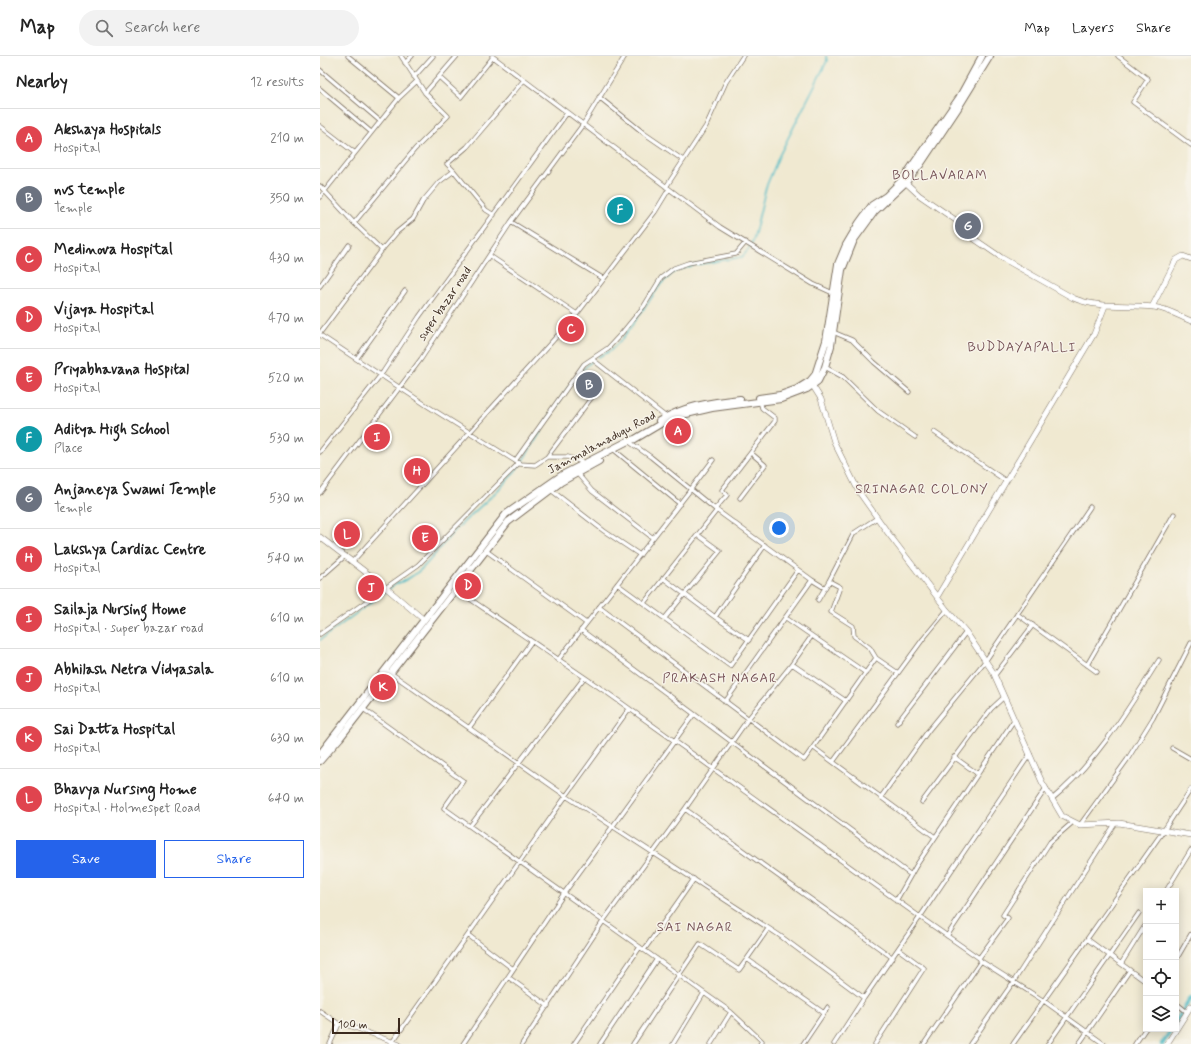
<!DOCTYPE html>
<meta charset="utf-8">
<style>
body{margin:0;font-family:Mynerve,sans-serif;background:#f2f2f2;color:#222}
.controls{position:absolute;right:12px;bottom:12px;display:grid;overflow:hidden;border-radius:0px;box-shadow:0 2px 10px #0003}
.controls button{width:36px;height:36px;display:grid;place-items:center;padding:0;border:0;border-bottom:1px solid #e0e0e0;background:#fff;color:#222;font:20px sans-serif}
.scale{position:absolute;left:12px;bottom:10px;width:68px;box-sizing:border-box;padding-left:4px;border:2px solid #3b2a1e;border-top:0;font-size:11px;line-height:14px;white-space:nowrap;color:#3b2a1e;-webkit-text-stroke:3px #f7f3e8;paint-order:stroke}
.you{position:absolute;left:459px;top:472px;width:14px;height:14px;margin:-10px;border:3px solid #fff;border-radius:50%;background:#1a73e8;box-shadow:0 0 0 6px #1a73e833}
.badge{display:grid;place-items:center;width:26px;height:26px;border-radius:50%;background:#2563eb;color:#fff;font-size:13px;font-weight:700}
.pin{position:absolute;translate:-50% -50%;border:2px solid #fff;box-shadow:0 1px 4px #0006}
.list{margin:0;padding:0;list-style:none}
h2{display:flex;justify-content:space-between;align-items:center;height:52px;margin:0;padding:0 16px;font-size:17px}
h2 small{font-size:13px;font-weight:400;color:#767676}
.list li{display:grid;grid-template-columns:26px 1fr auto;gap:12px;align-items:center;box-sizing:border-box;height:60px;padding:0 16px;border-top:1px solid #e0e0e0}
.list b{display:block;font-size:15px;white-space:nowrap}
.list p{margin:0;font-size:13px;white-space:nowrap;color:#767676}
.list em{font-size:13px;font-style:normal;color:#767676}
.actions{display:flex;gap:8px;padding:12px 16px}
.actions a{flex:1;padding:9px 0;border:1px solid #2563eb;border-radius:0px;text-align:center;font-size:14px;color:#2563eb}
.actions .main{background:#2563eb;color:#fff}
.icon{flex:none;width:22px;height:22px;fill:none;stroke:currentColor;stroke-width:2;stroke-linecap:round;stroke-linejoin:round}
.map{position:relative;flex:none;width:871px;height:988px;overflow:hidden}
header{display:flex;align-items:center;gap:24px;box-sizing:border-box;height:56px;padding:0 20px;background:#fff;border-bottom:1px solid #e0e0e0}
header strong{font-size:19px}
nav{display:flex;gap:22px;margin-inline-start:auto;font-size:14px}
.search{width:280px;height:36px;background:#f2f2f2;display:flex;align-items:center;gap:10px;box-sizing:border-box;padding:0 14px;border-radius:22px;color:#767676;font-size:15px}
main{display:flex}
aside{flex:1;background:#fff}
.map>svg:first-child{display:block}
</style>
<header>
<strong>Map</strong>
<div class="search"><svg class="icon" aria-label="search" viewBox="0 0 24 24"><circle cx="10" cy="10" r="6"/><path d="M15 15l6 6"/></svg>Search here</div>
<nav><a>Map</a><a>Layers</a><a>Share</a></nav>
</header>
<main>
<aside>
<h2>Nearby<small>12 results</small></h2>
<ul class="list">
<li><span class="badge" style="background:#e0444e">A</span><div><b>Akshaya Hospitals</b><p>Hospital</p></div><em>210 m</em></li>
<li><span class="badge" style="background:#6b7280">B</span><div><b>nvs temple</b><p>Temple</p></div><em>350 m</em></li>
<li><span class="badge" style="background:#e0444e">C</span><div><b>Medinova Hospital</b><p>Hospital</p></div><em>430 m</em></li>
<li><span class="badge" style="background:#e0444e">D</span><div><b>Vijaya Hospital</b><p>Hospital</p></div><em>470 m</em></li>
<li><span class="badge" style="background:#e0444e">E</span><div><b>Priyabhavana Hospital</b><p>Hospital</p></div><em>520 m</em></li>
<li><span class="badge" style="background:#0f9aa8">F</span><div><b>Aditya High School</b><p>Place</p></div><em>530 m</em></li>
<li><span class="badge" style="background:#6b7280">G</span><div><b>Anjaneya Swami Temple</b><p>Temple</p></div><em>530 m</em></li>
<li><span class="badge" style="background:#e0444e">H</span><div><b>Lakshya Cardiac Centre</b><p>Hospital</p></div><em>540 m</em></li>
<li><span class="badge" style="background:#e0444e">I</span><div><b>Sailaja Nursing Home</b><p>Hospital · super bazar road</p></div><em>610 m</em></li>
<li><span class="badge" style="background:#e0444e">J</span><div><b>Abhilash Netra Vidyasala</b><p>Hospital</p></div><em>610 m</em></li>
<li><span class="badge" style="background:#e0444e">K</span><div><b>Sai Datta Hospital</b><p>Hospital</p></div><em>630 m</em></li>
<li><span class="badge" style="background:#e0444e">L</span><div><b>Bhavya Nursing Home</b><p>Hospital · Holmespet Road</p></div><em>640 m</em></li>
</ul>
<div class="actions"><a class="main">Save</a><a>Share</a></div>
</aside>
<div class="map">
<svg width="871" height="988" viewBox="0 0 871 988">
<rect width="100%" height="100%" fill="#f7f3e8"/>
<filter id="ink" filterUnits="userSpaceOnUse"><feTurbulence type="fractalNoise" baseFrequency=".025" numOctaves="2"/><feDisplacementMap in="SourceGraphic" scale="8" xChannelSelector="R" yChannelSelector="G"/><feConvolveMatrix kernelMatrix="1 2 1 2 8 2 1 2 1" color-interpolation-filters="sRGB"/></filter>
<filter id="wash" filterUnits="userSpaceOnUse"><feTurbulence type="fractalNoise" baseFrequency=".012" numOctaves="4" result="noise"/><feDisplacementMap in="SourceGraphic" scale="16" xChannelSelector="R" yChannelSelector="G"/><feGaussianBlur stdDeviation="0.9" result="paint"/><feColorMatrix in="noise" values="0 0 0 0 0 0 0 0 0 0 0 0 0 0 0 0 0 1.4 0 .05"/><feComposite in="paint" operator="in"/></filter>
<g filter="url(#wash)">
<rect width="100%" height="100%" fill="#f0e9d1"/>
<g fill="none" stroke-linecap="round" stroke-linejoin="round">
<!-- stream -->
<path stroke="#4ebbc7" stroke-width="1.5" d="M278 301 290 295 303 282 341 228 355 215 374 209 422 201 429 193 434 181 446 131 459 100 507 5 506 0
M0 584 76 528C102 519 112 501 129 481 150 457 177 439 196 414 222 380 241 331 273 304"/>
<!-- canal -->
<path stroke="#4ebbc7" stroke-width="4.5" d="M856 966 871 941
M842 988 852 973"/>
</g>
</g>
<g filter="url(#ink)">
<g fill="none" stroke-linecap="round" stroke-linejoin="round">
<!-- street casing -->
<g stroke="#7a6d5d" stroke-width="5">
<path id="street" d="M172 0 400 171 493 228 515 238
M798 0 828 23 813 46 871 89
M85 7 92 0
M0 14 60 65
M94 21 113 0
M119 21 141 41 173 1
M0 33 51 76
M105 37 137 0
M279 41 325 78 363 104
M79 42 97 25
M0 70 35 97
M134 115 166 154 174 159
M0 130 34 167
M346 131 386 70 406 26 423 0
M0 141 79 42 28 0
M191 166 284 223
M62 194 34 167 95 93 128 60 105 37 81 0
M170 200 257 258
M0 230 29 189
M513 276 532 284 554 306 589 336
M0 277 65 190 77 176 93 163 103 145 119 126 134 115 127 108 147 91 204 24
M0 279 109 351 200 408 215 409 227 401 278 333
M37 302 85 235
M272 303 346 361
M505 311 523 321 558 355 595 381
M614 376 686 425
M308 385 331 401 395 453 492 524 405 646
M293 393 360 448
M0 396 63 316 99 261 247 57
M227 401H248L265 407
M195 405 264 308 288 292 301 278 324 250 341 222 354 212 368 207 416 198 426 186
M256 416 272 435 333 482
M231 434 284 475 320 499
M0 437 101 303 191 166 264 67 305 0
M420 442 445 409 431 397
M395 453 407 439 402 434 455 365V362L442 352 440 345
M557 462 534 477 509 525 520 531 511 556 533 570 534 580 550 592 556 602 578 617
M165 494 266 567
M32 506 257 258 335 156 349 133
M0 522 25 500
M343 522 395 561 445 489
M492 524 505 532
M297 528 410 610 478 514
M131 530 289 638 600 861 710 698
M498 544 509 525
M324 547 397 454
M279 551 484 704 556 602
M697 558 777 616
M395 561 429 584
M345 562 400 495 378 479
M466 562 546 617
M261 574 591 819
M0 578 98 509 199 407
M238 604 371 433 393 404
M472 608 526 645
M767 609 854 458
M65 613 246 740 459 879 544 942 600 861 659 902 688 862 683 859 730 786 753 766
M675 619 713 569
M42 652 143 725 124 752 324 894 374 823
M577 667 646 576
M149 672 211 586
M494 692 615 781
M852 692 871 703
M634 701 658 718
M513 706 603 583 627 554
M561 741 608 675 666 604 770 451
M732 743C777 706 808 653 839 604
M602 746 671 653 684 641
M365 753 573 902
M760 769 807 704 833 662 871 587
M150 770 264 622
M846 835 871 794
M576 845 596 810 694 664
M148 879 193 913
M627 880 726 732
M767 883 826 926
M659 902 661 905 724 945 784 988
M427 903 448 873
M856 904 871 878
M801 908 826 868
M188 921 228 950
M384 937 411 956 391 988
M856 947 867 956
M0 955 19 968 30 970 79 988
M411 956 442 985 440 988
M10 988 19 968
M71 988 246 740 309 653
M143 988 245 836 374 658
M202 988 284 864 365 753 428 663 472 608 491 581
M254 988 320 891
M280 988 337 903
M313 988 359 919 324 894
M353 988 384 937 359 919 380 888 419 914 427 903 504 957
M483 988 508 951
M514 988 544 942
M555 988 604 912 578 893
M604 988 661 905
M650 988 694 925 795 768
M693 988 844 774 871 733
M728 988 819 857
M759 988 810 914
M815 988 826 972"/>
</g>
<!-- secondary casing -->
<g stroke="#7a6d5d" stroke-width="6">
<path id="secondary" d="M583 124 599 139 637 165 642 175 647 178 682 202 753 242C779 253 806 248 833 251 846 252 859 260 871 265
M832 251 856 204 863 200 871 203
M491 327 501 343 514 386 539 436 568 477 627 554 646 576 673 616 722 726 742 760 760 769 799 767 871 779
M0 481 65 531 103 563
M617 541 774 278 785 250
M847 988 871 950"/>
</g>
<!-- primary casing -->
<g stroke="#7a6d5d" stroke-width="8">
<path id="primary" d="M439 342 460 339 477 333 490 325 495 319 506 285 518 208 526 189 539 167 552 149 566 140 583 123 639 42 662 0
M339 365C364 350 392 346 420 343
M0 698 186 458 242 419 308 385 315 383 342 367 362 359 392 352 461 343 487 333 498 325 505 311 511 290 522 214 534 184 555 155 586 126 600 109 638 52 670 0
M0 705 20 682 188 466 241 426 279 405"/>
</g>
<!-- street -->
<use href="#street" stroke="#fff" stroke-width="3.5"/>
<!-- secondary -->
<use href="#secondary" stroke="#fff" stroke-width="5"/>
<!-- primary -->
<use href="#primary" stroke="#fff" stroke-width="6"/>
</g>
</g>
<g text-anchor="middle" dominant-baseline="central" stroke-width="3" stroke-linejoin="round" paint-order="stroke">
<!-- street labels -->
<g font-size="12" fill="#3b2a1e" stroke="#f7f3e8">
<text transform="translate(125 248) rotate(-56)">super bazar road</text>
<text transform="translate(282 387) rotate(-28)">Jammalamadugu Road</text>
</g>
<!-- neighbourhood labels -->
<g font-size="13" letter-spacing="1" fill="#724d52" stroke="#f7f3e8">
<text x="620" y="119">BOLLAVARAM</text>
<text x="702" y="291">BUDDAYAPALLI</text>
<text x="602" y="433">SRINAGAR COLONY</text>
<text x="400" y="622">PRAKASH NAGAR</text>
<text x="375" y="871">SAI NAGAR</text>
</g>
</g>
</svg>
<div class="controls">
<button>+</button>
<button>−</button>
<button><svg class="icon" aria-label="locate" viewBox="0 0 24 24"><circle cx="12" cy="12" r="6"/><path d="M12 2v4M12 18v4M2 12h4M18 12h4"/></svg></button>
<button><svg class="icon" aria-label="layers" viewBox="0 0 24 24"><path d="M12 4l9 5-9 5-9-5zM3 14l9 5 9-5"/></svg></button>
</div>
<div class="scale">100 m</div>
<div class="you"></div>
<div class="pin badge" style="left:358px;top:375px;background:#e0444e">A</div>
<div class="pin badge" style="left:269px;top:329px;background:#6b7280">B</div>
<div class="pin badge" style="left:251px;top:273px;background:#e0444e">C</div>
<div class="pin badge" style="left:148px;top:530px;background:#e0444e">D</div>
<div class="pin badge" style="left:105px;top:482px;background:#e0444e">E</div>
<div class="pin badge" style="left:300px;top:154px;background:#0f9aa8">F</div>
<div class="pin badge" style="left:648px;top:170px;background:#6b7280">G</div>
<div class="pin badge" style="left:97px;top:415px;background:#e0444e">H</div>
<div class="pin badge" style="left:57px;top:381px;background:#e0444e">I</div>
<div class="pin badge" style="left:51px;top:532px;background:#e0444e">J</div>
<div class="pin badge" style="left:63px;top:631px;background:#e0444e">K</div>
<div class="pin badge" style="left:27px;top:478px;background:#e0444e">L</div>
</div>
</main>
